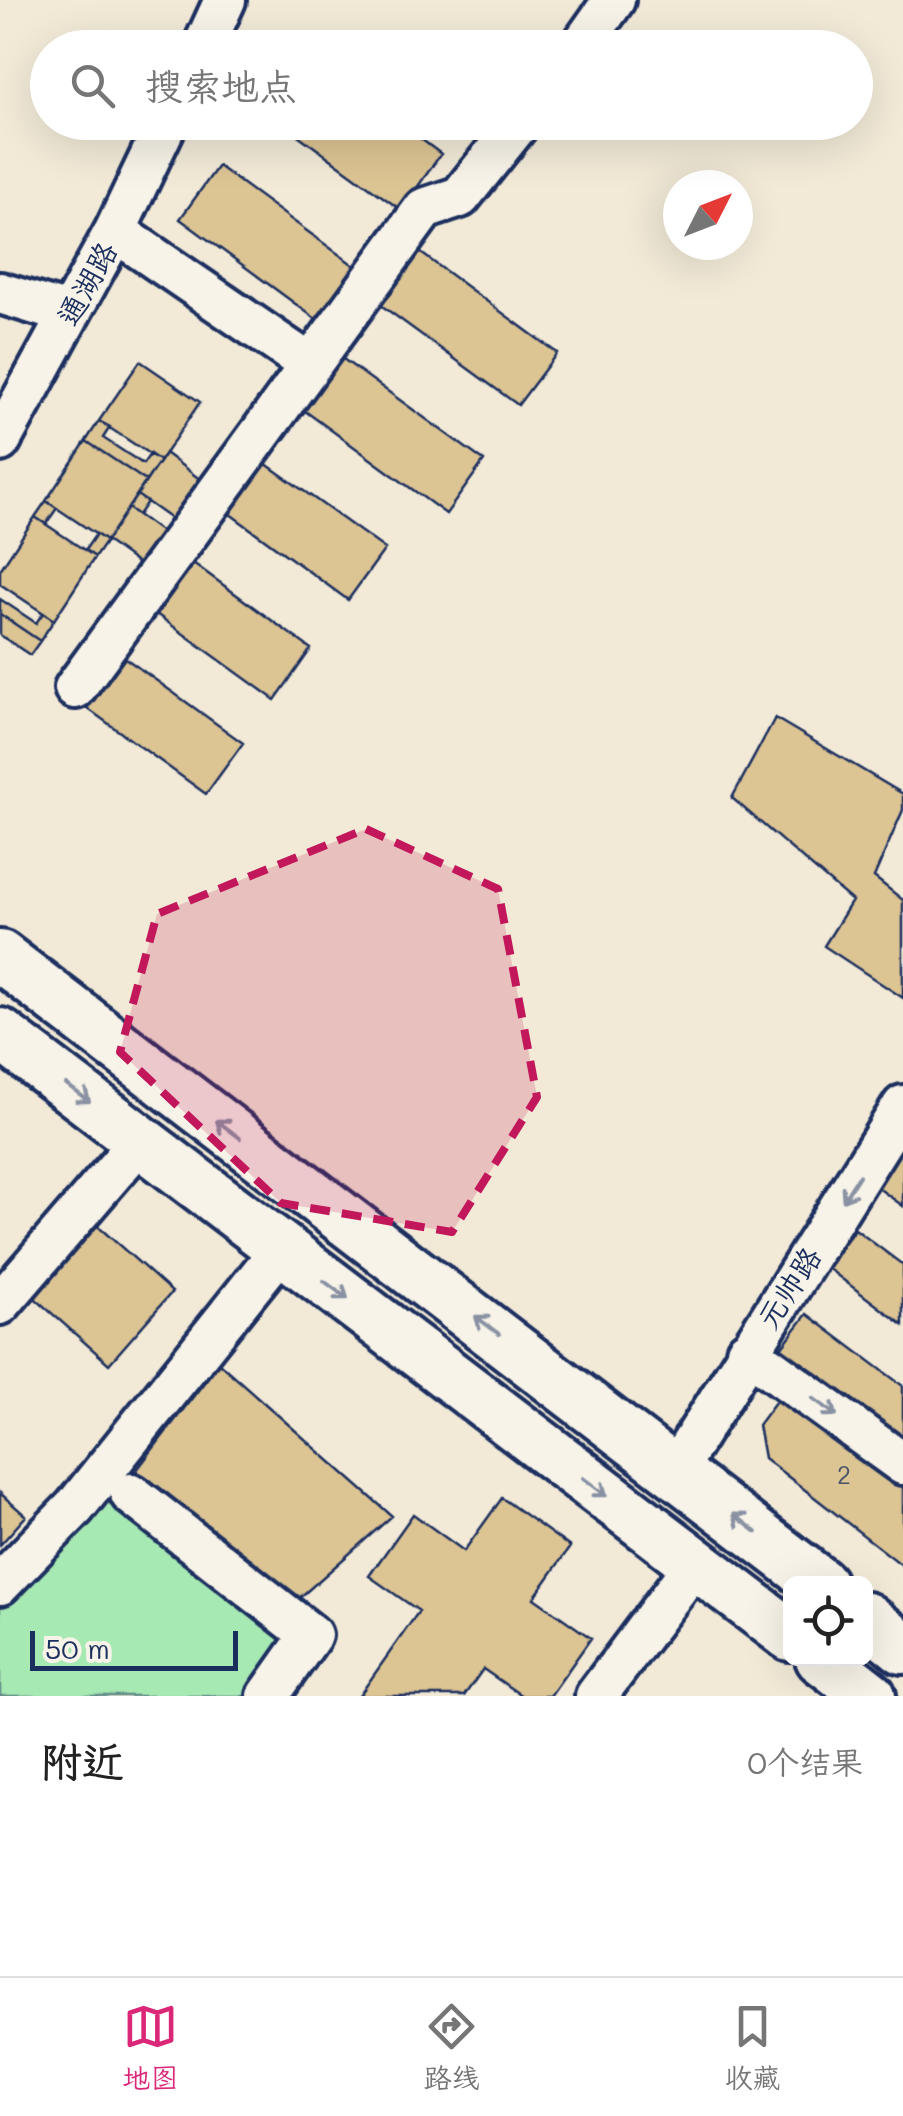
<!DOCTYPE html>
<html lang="zh">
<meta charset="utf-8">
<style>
body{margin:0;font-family:Mali,"LXGW WenKai TC",sans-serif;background:#f6f6f6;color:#222}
.controls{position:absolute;right:30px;bottom:30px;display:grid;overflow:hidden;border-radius:15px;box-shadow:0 10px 40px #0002}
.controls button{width:90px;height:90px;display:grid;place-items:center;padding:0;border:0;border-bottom:2px solid #e0e0e0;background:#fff;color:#222;font:50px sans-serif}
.compass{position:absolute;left:663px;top:170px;width:90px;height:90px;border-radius:50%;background:#fff;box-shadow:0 10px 40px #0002;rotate:48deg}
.scale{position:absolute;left:30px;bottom:25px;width:208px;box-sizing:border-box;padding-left:10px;border:5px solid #1b2f5e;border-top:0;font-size:28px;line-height:35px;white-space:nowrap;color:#1b2f5e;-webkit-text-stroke:8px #f7f3e8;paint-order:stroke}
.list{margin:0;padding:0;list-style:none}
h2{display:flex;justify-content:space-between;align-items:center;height:130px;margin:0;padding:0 40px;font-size:42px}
h2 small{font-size:32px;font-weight:400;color:#767676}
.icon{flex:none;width:55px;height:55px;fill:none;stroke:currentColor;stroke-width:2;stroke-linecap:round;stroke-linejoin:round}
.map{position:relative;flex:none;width:903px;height:1696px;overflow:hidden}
.search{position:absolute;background:#fff;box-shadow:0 10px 40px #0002;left:30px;right:30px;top:30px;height:110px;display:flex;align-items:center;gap:25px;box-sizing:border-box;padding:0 35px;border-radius:55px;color:#767676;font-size:38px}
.sheet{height:280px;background:#fff}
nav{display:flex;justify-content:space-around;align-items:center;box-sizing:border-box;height:140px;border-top:2px solid #e0e0e0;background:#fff;font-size:28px;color:#767676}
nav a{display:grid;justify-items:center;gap:5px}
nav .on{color:#db2777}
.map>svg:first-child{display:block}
</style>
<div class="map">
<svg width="903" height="1696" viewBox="0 0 903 1696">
<rect width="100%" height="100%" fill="#f2ead7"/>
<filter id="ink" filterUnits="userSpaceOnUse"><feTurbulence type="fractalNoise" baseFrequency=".01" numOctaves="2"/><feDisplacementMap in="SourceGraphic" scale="20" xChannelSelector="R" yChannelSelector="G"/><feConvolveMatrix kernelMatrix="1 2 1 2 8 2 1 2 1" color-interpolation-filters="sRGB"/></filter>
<g filter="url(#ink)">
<!-- green -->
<path fill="#a7e9b3" stroke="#618c88" stroke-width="2.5" d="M103 1496 293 1639 252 1696H0V1606Z"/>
<!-- building -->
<path fill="#dcc493" stroke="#1b2f5e" stroke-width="2.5" d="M274 32 295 48H263Z
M280 122H398L441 154 401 210Z
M218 166 359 269 320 322 180 219Z
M417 250 557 353 518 405 378 303Z
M339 356 484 461 446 514 301 408Z
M140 361 200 402 160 461 99 421Z
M99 421 110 427 103 438 143 464 150 454 160 461 146 481 86 441Z
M86 441 146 481 106 541 46 501Z
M165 453 209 486 181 526 137 495Z
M262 461 385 549 348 600 226 511Z
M137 495 147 502 138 515 128 508Z
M46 501 57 508 46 524 35 517Z
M128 508 171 539 148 571 106 541Z
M35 517 95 557 54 620 0 584V570Z
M96 534 106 541 95 557 85 550Z
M189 560 311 649 275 700 152 611Z
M0 599 36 623 43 613 54 620 40 641 0 614Z
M0 614 40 641 30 655 0 635Z
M121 655 243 743 206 794 84 706Z
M775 718 903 794V810L874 877 903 900V998L824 946 852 901 732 798Z
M903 1146V1206L874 1185Z
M92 1221 172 1292 109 1364 29 1293Z
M855 1229 903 1265V1325L826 1267Z
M807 1314 903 1386V1446L778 1352Z
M219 1363 392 1516 288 1608 133 1475Z
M787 1386 903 1472V1566L764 1458 758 1425Z
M0 1493 26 1516 0 1545Z
M502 1498 570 1547 534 1598 591 1638 550 1696H522L483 1669 464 1696H359L419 1611 369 1576 413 1514 464 1551Z"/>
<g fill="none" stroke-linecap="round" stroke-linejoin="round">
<!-- minor casing -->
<g stroke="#1b2f5e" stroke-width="48">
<path id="minor" d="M203 48 225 0
M580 48 614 0
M115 231 309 364
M0 293 68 314
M0 441 115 231 167 122
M75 688 424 209 460 197 520 122
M0 1304 141 1140
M747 1351 903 1464
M676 1469 903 1106
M131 1494 311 1635 268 1696
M0 1584 75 1507 282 1248
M596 1696 695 1564"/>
</g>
<!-- major casing -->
<g stroke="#1b2f5e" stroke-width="58">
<path id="major" d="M0 956 821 1584
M0 1034 790 1635
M866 1618 903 1648
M821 1658 870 1696"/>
</g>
<!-- minor -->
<use href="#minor" stroke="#f7f3e8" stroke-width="40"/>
<!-- major -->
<use href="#major" stroke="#f7f3e8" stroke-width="50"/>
</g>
<!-- one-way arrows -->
<defs><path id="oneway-shaft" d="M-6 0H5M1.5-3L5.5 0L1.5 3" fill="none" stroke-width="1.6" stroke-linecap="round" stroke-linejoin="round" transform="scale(2.5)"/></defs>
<g stroke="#8991a3">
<use href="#oneway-shaft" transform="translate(78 1093) rotate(37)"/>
<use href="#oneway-shaft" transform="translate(228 1129) rotate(-143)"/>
<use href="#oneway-shaft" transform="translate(851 1188) rotate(123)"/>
<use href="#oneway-shaft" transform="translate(336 1290) rotate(37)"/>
<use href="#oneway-shaft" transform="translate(487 1325) rotate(-143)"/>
<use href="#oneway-shaft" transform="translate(825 1407) rotate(36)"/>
<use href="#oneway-shaft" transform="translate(595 1487) rotate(37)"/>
<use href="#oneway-shaft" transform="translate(745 1523) rotate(-142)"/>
</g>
</g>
<!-- marked area -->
<path fill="#c2185b" fill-opacity="0.2" stroke="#c2185b" stroke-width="8" stroke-dasharray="20 12" stroke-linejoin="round" d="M366 829 498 889 537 1097 452 1232 281 1203 120 1052 157 914Z"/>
<g text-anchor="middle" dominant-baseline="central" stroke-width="8" stroke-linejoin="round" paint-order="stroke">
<!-- number labels -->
<g font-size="25" fill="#4b546b">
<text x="844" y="1474">2</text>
</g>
<!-- street labels -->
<g font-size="30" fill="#1b2f5e" stroke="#f7f3e8">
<text transform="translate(86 283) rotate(-61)">通湖路</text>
<text transform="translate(788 1287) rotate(-57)">元帅路</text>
</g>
</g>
</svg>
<div class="controls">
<button><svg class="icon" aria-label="locate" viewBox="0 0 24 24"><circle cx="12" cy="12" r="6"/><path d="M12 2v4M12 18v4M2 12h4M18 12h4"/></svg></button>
</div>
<svg class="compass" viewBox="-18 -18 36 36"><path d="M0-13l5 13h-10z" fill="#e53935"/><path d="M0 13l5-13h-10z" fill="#767676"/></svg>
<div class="scale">50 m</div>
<div class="search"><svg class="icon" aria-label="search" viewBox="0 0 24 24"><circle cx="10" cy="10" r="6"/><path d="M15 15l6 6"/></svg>搜索地点</div>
</div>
<section class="sheet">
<h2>附近<small>0个结果</small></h2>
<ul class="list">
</ul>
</section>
<nav>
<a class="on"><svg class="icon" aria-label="map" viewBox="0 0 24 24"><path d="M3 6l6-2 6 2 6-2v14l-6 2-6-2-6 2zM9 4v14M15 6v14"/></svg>地图</a>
<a><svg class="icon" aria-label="directions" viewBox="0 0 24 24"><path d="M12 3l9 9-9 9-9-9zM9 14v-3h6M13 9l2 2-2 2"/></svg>路线</a>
<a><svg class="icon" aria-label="saved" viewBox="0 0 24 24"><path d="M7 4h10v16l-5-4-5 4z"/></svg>收藏</a>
</nav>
